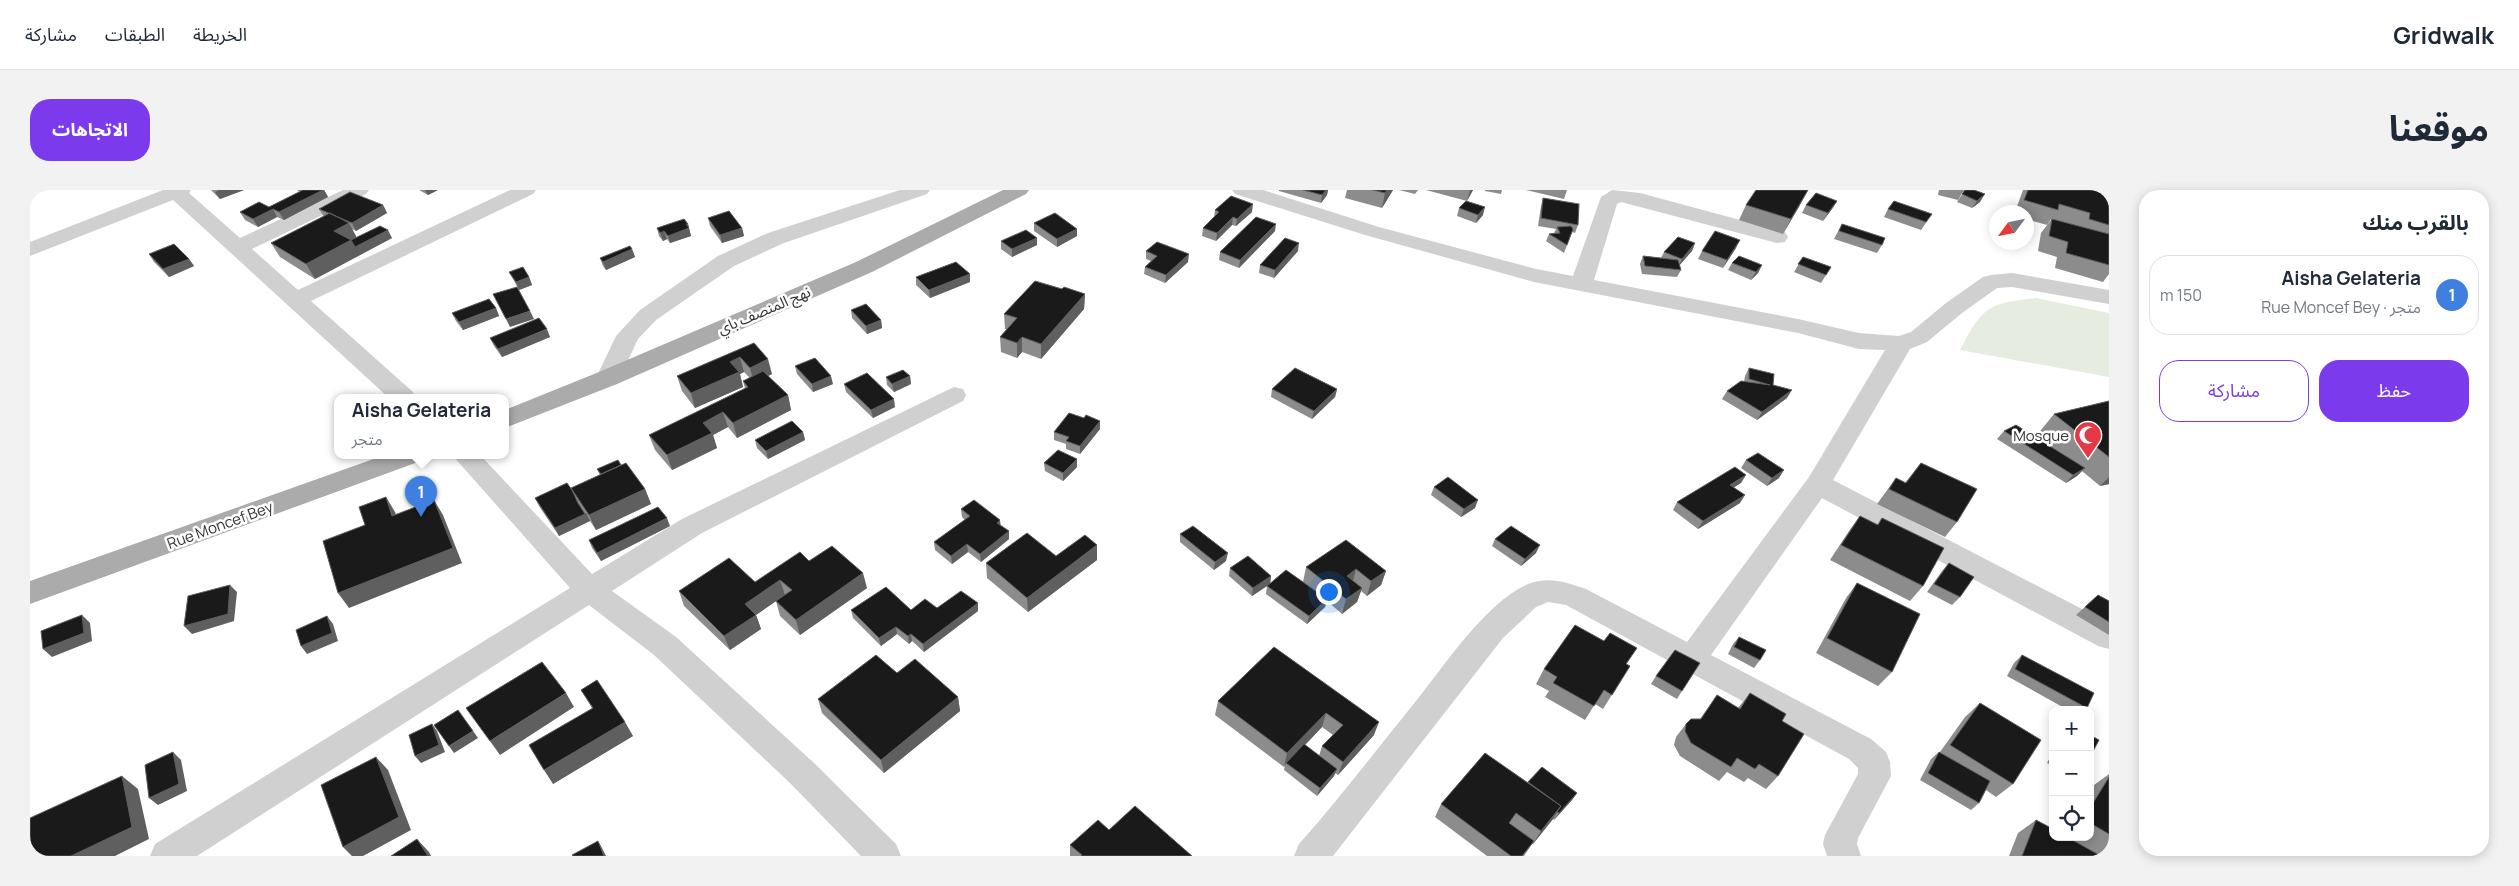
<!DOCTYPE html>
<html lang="ar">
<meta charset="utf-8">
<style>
body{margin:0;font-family:Manrope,"Noto Sans Arabic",sans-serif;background:#f2f2f3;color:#1f2937;direction:rtl}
.controls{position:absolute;right:15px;bottom:15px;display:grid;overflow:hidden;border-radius:10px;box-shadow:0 2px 12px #0003}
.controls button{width:45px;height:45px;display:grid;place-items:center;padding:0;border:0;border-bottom:1px solid #e0e1e3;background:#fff;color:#1f2937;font:25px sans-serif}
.compass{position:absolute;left:1959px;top:15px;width:45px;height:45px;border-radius:50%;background:#fff;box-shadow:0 2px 12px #0003;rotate:237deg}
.you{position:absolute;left:1298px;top:401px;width:18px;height:18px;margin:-12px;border:4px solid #fff;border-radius:50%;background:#1a73e8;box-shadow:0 0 0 8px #1a73e833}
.badge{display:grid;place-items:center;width:32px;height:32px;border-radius:50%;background:#7c3aed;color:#fff;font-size:16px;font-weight:700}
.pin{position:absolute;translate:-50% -41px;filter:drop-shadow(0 1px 2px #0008)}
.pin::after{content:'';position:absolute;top:26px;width:18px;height:15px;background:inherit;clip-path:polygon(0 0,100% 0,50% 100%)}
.popup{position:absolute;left:304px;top:204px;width:175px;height:65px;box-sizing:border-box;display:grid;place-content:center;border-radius:10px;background:#fff;filter:drop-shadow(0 1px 4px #0005);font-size:16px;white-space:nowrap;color:#747a83}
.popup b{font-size:19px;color:#1f2937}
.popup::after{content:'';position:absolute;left:50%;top:100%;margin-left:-10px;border:10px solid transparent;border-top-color:#fff}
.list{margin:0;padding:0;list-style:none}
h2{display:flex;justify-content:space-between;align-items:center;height:65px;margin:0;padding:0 20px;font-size:21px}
h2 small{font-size:16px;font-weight:400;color:#747a83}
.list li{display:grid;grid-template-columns:32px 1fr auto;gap:15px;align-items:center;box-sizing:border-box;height:80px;margin:0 10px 10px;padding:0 10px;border:1px solid #e0e1e3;border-radius:20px}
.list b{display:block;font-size:19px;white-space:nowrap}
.list p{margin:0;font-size:16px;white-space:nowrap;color:#747a83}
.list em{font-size:16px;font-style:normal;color:#747a83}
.actions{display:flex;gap:10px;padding:15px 20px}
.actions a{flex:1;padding:11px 0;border:1px solid #7c3aed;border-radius:20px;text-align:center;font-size:18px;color:#7c3aed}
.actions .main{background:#7c3aed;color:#fff}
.icon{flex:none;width:28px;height:28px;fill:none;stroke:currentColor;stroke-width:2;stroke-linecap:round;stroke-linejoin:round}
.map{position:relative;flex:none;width:2079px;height:666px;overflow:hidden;direction:ltr;border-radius:20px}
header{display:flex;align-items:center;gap:30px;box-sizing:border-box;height:70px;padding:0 25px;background:#fff;border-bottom:1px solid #e0e1e3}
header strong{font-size:24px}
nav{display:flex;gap:28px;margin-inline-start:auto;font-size:18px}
.intro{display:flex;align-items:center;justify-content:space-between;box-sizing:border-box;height:120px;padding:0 30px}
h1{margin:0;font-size:35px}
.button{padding:12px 22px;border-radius:20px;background:#7c3aed;color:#fff;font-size:18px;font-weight:700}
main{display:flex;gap:30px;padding:0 30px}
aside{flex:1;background:#fff;border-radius:20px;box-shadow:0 2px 12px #0003}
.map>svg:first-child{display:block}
</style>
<header>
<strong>Gridwalk</strong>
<nav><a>الخريطة</a><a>الطبقات</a><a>مشاركة</a></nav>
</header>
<div class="intro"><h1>موقعنا</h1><a class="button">الاتجاهات</a></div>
<main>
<aside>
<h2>بالقرب منك<small></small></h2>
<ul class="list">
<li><span class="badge" style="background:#3f7fe0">1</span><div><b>Aisha Gelateria</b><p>متجر · Rue Moncef Bey</p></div><em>150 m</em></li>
</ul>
<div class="actions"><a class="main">حفظ</a><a>مشاركة</a></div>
</aside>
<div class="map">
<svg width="2079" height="666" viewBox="0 0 2079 666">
<rect width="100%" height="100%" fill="#fff"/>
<!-- green -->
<path fill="#e6ecdf" d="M2006 108 2079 123V187L1930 160C1952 117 1958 113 2006 108Z"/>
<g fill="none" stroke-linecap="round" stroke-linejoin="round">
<!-- minor -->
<path fill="#d0d0d0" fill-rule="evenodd" d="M133 0H161L159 3 210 48 313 0H339L336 4 222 59 268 100 480 0H506L503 4 281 111 383 202 386 208H359L143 10 0 66V52Z
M870 0H900L897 4 754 53 704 76 626 130 608 149 587 194 578 196 569 194 566 188 586 146 610 120 688 66 738 43Z
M1202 0H1233L1349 37 1506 79 1543 86 1571 7 1582 0 1610 3 1755 42 1758 47 1755 52 1747 53 1591 12 1587 14 1564 90 1768 129 1829 143 1869 146 1881 142 1916 113 1953 87 1961 85 1982 83 2079 100V114L1982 97 1967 98 1932 123 1897 152 1880 159 1803 290 2079 433V459L2068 456 1792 308 1681 465 1841 549 1856 562 1860 572 1861 586 1828 648 1827 654 1831 666H1797L1793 654 1795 645 1828 584V578L1819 569 1536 415 1518 412 1506 417 1473 448 1303 666H1264L1269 654C1310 608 1347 559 1386 511 1414 476 1456 412 1498 394 1518 386 1536 392 1556 399L1657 452 1779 287 1855 160 1829 159 1768 143 1504 92 1335 45 1205 4Z
M924 197 933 199 936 205 933 211 672 343 582 401 646 447 784 573 866 654 871 666H831L760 593 624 465 559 415 167 666H120L125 654 540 398 423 266H451L562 384 652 329Z"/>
<!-- major -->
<path fill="#ababab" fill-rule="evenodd" d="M973 0H999L996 4 842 82 587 194 475 238V220L569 182 826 72Z
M352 266H392L388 272 0 414V391Z"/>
</g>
<!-- wall -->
<path fill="#8c8c8c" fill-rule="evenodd" d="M181 0H214L190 9Z
M267 0H294L298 7 254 30 247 27 228 37 215 30 210 22 239 17 270 2Z
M389 0H408L398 5Z
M1249 0H1298L1297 5 1291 13 1249 1Z
M1317 0H1363L1352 18 1315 8Z
M1369 0H1388L1385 4Z
M1396 0H1443L1437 11Z
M1455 0H1472L1471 4 1455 1Z
M1496 0H1537L1534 9Z
M1909 0H1934L1928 10 1908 5Z
M1935 0 1950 12 1942 18 1927 12Z
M1993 0H2079V84L2073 92 2025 78 2027 67 2008 61 2011 43 2021 30V29L2017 35 1996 29V22H1985Z
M1513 8 1548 35 1545 43 1542 42 1534 63 1516 51 1519 44 1524 43 1526 39 1508 36 1511 16Z
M1807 11 1802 19 1793 31 1772 23 1776 15Z
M353 15 357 23 326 41 322 39 327 48H362L285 89 250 67 241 53 294 27 289 19Z
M1716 15H1770L1753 44 1709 30Z
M1429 18 1453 25 1446 33 1427 26Z
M1858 19 1902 24 1891 40 1854 27Z
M1185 20 1222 22 1206 36 1202 35 1186 51 1172 46 1173 38 1184 27Z
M678 28 712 38 714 46 692 53 680 36Z
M1004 33 1047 46 1027 57 1004 41Z
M658 34 661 46 640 53 637 49 633 51 629 46 627 38Z
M1812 34 1852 55 1847 63 1804 49Z
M1245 41 1209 78 1189 70 1190 62Z
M971 51 1007 55 982 67 971 59Z
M1665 53 1662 61 1649 75 1651 80 1647 87 1612 84 1610 74 1613 66 1631 68 1634 62Z
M1706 58 1693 78 1668 69 1672 61Z
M602 59 605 67 576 80 573 76 570 68Z
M1116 61 1158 72 1135 93 1114 84 1115 77 1121 71 1116 69Z
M1268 61 1244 88 1229 83 1230 75Z
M119 64 159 69 164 76 139 87 124 72Z
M1773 67 1801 77 1791 93 1764 82Z
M1702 73 1732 75 1728 83 1721 90 1698 80Z
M479 82 499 87 502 95 489 100 483 89Z
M886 87 940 92 900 108 886 95Z
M1032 99 1055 104 1054 119 1011 169 992 162 987 168 971 162 970 147 977 139H975L974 124Z
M466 118 469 126 433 140 426 131 422 123Z
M821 120 851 130 852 138 837 144 822 128Z
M520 147 472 167 464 156 460 148Z
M724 153 742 184 738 186 758 205 761 220 707 248 698 237 683 245 687 258 642 280 625 260 619 245 715 198 713 191 720 188 714 182 710 184 713 197 665 218 652 201 647 186Z
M765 176 803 194 783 202 767 184Z
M1719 178 1743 195 1757 208 1727 230 1692 209 1697 201 1714 192 1715 186Z
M880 186 881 194 864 202 857 195 856 187Z
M814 194 865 217 843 228 816 202Z
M1242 199H1307L1305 207 1282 229 1241 207Z
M2079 211V294L2070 296 2052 281 2047 286 2036 293 1967 249 1974 241 2024 259 2007 245 2024 224Z
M1054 228 1070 231V239L1050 264 1036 259V254L1024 250V242Z
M773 242 775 250 738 269 727 258 725 250Z
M1047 269V277L1033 291 1015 281 1014 273Z
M1716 270 1749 288 1737 296 1711 278Z
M1891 273 1927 332 1915 347 1847 314 1866 288 1875 293Z
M567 279 615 299 621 314 566 340 560 331 529 346 509 316 505 308 542 300 570 285Z
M1711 293 1704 297 1710 313 1668 339 1643 320 1647 312Z
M1404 297 1445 318 1431 327 1401 305Z
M931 319 971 336 979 341V349L951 372 938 362 922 374 905 360 904 352 935 330 932 327Z
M1830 326 1847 335 1852 328 1893 396 1880 411 1800 370 1819 341Z
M640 336 571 371 562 358 559 350Z
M1150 344 1196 371 1184 380 1150 352Z
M1465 349 1506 363 1491 376 1462 356Z
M1026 366 1067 370 998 422 957 388 956 373Z
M779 371 837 398 770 445 750 426 746 411 726 425 731 439 700 460 654 416 649 401 725 392Z
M1919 373 1930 407 1922 415 1897 402 1912 381Z
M1276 377 1356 381 1351 395 1337 406 1331 401 1327 412 1312 424 1297 411 1295 417 1277 434 1236 404 1237 396 1277 395 1273 392Z
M1200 378 1241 386 1240 394 1222 406 1199 386Z
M1827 393 1862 482 1848 496 1786 463 1816 408Z
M2068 405 2079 411V445L2046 425Z
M948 413V421L894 462 882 451 879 454 867 444 851 456 823 428 821 420H881Z
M1709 447 1730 470 1724 478 1698 464 1703 454Z
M1244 457 1344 545 1308 585 1305 583 1304 586 1287 606 1254 580 1255 575 1254 577 1185 525 1188 511ZM1292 537 1303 545 1292 556 1289 566 1275 555Z
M1992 465 2057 518 2055 520H2038L1977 486 1984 473Z
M1596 474 1600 476 1573 519 1565 514 1555 530 1515 507 1519 501 1506 494 1514 479Z
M867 483 928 507 930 521 854 583 792 523 788 509Z
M1626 486 1652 501 1647 509 1621 494Z
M551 500 603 546 523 594 562 518Z
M1720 503 1752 531 1748 586 1736 599 1718 588 1714 592 1697 582 1689 591 1650 566 1644 555 1646 547 1656 534 1670 529 1687 505 1708 518Z
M1950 513 1983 594 1966 607 1956 600 1949 613 1941 620 1890 590 1901 569 1909 562H1910L1935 527Z
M2023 562V576L2017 573Z
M2079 584V666H1979L1988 643 2006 630 2023 647H2060V598Z
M1498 592 1547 603 1542 610 1524 630 1523 629 1503 654H1502L1494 666H1457L1405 627 1411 614Z
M1079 640 1162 666H1040V655Z"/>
<!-- shaded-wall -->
<path fill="#5f5f5f" d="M189 0H214L190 9 185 2Z
M293 0H294L298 7 254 30 249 22Z
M395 0H408L398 5Z
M1296 0H1298L1297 5 1291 13 1292 5Z
M1357 0H1363L1352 18 1355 3Z
M1440 0H1443L1437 11Z
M1778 0 1770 15 1753 44 1761 29Z
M1955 4 1950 12 1942 18 1947 11Z
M1807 11 1802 19 1793 31 1798 23Z
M1223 14 1222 22 1206 36 1207 29Z
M353 15 357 23 326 41 322 33Z
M1455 17 1453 25 1446 33 1448 25Z
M243 19 247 27 228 37 223 29Z
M1203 27 1202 35 1186 51 1187 43Z
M319 33 327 48 358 40 362 48 285 89 276 74 304 41Z
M656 34H658L661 46 640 53 638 46Z
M1246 34 1245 41 1209 78 1210 70Z
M712 38 714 46 692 53 690 45Z
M1047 39V46L1027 57V49Z
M634 41 637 49 633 51 630 43Z
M1007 48V55L982 67V59Z
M1710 50 1706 58 1693 78 1697 70Z
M1269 53 1268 61 1244 88 1245 80Z
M1665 53 1662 61 1648 77 1652 69Z
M602 59 605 67 576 80 573 72Z
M1159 64 1158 72 1135 93 1136 85Z
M159 69 164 76 139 87 133 79Z
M1732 75 1728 83 1721 90 1726 82Z
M940 84V92L900 108 899 100Z
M499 87 502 95 489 100 486 92Z
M1055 104 1054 119 1011 169V154Z
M466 118 469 126 433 140 429 132Z
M500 121 504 129 480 137 476 129Z
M851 130 852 138 837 144 836 136Z
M517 139 520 147 472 167 468 159Z
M992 147V162L987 168V153Z
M710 167 714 182 710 184 713 197 665 218 661 203 700 172Z
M738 169 742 184 724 193 720 178Z
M801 186 803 194 783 202 782 194Z
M880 186 881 194 864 202 862 194Z
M1307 199 1305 207 1282 229 1284 221Z
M1762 200 1757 208 1727 230 1732 222Z
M758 205 761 220 707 248 703 233Z
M864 209 865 217 843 228 841 220Z
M693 222 698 237 683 245 687 258 642 280 637 265 673 233Z
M1070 231V239L1050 264V256Z
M773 242 775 250 738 269 736 261Z
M1047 269V277L1033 291V283Z
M2055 278 2047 286 2036 293 2043 285Z
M1754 280 1749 288 1737 296 1742 288Z
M1716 285 1711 293 1695 303 1700 295Z
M2079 287V294L2070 296Z
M615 299 621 314 566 340 559 325Z
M1715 305 1710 313 1668 339 1673 331Z
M356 307 365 322 371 341 362 326Z
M404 310 413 325 432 373 319 418 308 403Z
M1448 310 1445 318 1431 327 1434 319Z
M556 323 560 331 529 346 525 338Z
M637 328 640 336 571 371 567 363Z
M970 330 971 338 967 333Z
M979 341V349L951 372 950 364Z
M937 354 938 362 922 374 921 366Z
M1067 355V370L998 422 997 408Z
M1510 355 1506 363 1491 376 1495 369Z
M1198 363 1196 371 1184 380 1185 372Z
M1326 379 1322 394 1317 386Z
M1356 381 1351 395 1337 406 1341 391Z
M833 383 837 398 770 445 766 430Z
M1241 386 1240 394 1222 406 1223 398Z
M750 390 755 405 720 429 726 425 731 439 700 460 694 446 715 414Z
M200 395 207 402 204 431 162 444 154 436Z
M1332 398 1327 412 1312 424 1316 409Z
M1297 409 1295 417 1277 434 1279 426Z
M948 413V421L894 462 893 454Z
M52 425 60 433 62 451 22 467 13 459Z
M297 426 303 434 308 451 277 464 271 456Z
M866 437 867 444 851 456 849 448Z
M881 444 882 451 879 454 878 446Z
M536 503 544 517 470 565 460 551Z
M928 507 930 521 854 583 851 570Z
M1296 523 1292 537 1257 574 1256 573 1254 577 1257 563Z
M595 532 603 546 523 594 514 580Z
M1349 532 1344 545 1308 585 1313 572Z
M402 534 407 541 415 562 391 573 385 566Z
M443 541 448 548 424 563 419 556Z
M143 562 151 570 157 601 128 615 119 608Z
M346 567 358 580 381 640 333 666H322L313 657Z
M1307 579 1304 586 1287 606 1290 598Z
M92 586 108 599 119 649 85 666H41Z
M1547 603 1542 610 1524 630 1529 623Z
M1531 616 1523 629 1503 654 1511 641Z
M387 649 399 662 401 666H398Z
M568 651 572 658 576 666H574Z"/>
<!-- building -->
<path fill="#1a1a1a" stroke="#5f5f5f" d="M273 0H293L249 22 243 19 223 29 210 22 229 12 239 17Z
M1273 0H1296L1292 5Z
M1343 0H1357L1355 3Z
M1726 0H1778L1761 29 1716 15Z
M1935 0H1944L1955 4 1947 11 1932 4Z
M1998 0H2079V35L2059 29 2060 23 2029 14 2028 20 1994 10Z
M320 2 353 15 322 33 289 19Z
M1786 3 1807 11 1798 23 1776 15Z
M1201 6 1223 14 1207 29 1203 27 1187 43 1173 38 1189 22 1185 20Z
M1513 8 1549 14 1548 35 1511 28Z
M1436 11 1455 17 1448 25 1429 18Z
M1864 11 1902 24 1896 32 1858 19Z
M699 21 712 38 690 45 678 28Z
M300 23 319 33 304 41 321 50 276 74 241 53Z
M1025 23 1047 39 1027 49 1004 33Z
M1226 27 1246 34 1210 70 1190 62Z
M654 29 658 34H656L659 38 638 46 634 41 630 43 627 38Z
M2022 29 2079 44V75L2036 63 2038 52 2019 46Z
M1812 34 1855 48 1852 55 1809 41Z
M350 36 358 40 325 57 321 50Z
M1541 36 1543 39 1537 55 1519 44 1530 43 1527 37Z
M996 40 1007 48 982 59 971 51Z
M1685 41 1710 50 1697 70 1672 61Z
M1648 47 1665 53 1652 69 1634 62Z
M1255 48 1269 53 1245 80 1230 75Z
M1127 52 1159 64 1136 85 1115 77 1127 66 1116 61Z
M144 54 159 69 133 79 119 64Z
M600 56 602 59 573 72 570 68Z
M1613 66 1648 70 1651 80 1615 76Z
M1709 66 1732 75 1726 82 1702 73Z
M1773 67 1801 77 1796 85 1768 74Z
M926 72 940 84 899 100 886 87Z
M493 77 499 87 486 92 479 82Z
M1005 91 1032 99 1034 97 1055 104 1011 154 992 147 987 153 970 147 987 128 974 124Z
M487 97 500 121 476 129 463 104Z
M459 109 466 118 429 132 422 123Z
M836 114 851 130 836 136 821 120Z
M509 128 517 139 468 159 460 148Z
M724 153 738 169 720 178 710 167 700 172 709 182 661 203 647 186Z
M785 168 801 186 782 194 765 176Z
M1265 178 1307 199 1284 221 1242 199Z
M1719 178 1744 184 1743 195 1762 200 1732 222 1697 201 1711 191 1740 195 1719 189Z
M873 180 880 186 862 194 856 187Z
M733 181 758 205 703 233 693 222 673 233 682 243 637 265 619 245 718 197 713 191Z
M837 183 864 209 841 220 814 194Z
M2079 211V267L2024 224Z
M1039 223 1054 228 1056 225 1070 231 1050 256 1036 251 1039 247 1024 242Z
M762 231 773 242 736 261 725 250Z
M1986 235 2055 278 2043 285 1974 241Z
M1028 260 1047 269 1033 283 1014 273Z
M1728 263 1754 280 1742 288 1716 270Z
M588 270 591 275 571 284 567 279Z
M596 273 615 299 559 325 541 298Z
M1891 273 1947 299 1927 332 1859 299 1866 288 1876 293Z
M1705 277 1716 285 1700 295 1715 305 1673 331 1647 312Z
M1418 287 1448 310 1434 319 1404 297Z
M537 293 542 300 548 313 555 324 525 338 505 308Z
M356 307 362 326 404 310 423 358 308 403 293 351 335 335 329 317Z
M944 310 970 330 967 333 979 341 950 364 937 354 921 366 904 352 940 326 931 319Z
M628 317 637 328 567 363 559 350Z
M1830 326 1848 335 1852 328 1914 358 1893 396 1811 355Z
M1163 336 1198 363 1185 372 1150 344Z
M1481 336 1510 355 1495 369 1465 349Z
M997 343 1026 366 1055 345 1067 355 997 408 956 373Z
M1316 350 1356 381 1341 391 1326 379 1317 386 1332 398 1316 409 1276 377Z
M802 356 833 383 766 430 746 411 762 400 750 390 715 414 726 425 694 446 649 401 699 368 725 392 770 362 779 371Z
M1218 366 1241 386 1223 398 1200 378Z
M1919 373 1944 387 1930 407 1904 394Z
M1256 380 1297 409 1279 426 1237 396Z
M1827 393 1890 424 1862 482 1797 448Z
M200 395 198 424 154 436 158 406Z
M856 397 881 420 895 409 907 418 931 401 948 413 893 454 881 444 878 446 866 437 849 448 821 420Z
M2068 405 2079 411V432L2055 417Z
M52 425 54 443 13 459 11 441Z
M297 426 302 443 271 456 266 440Z
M1545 435 1574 451 1580 443 1607 458 1596 474 1600 476 1582 505 1574 500 1564 516 1523 493 1527 487 1514 479Z
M1709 447 1736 460 1730 470 1704 457Z
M1244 457 1349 532 1313 572 1292 556 1313 535 1296 523 1257 563 1188 511Z
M1645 460 1670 473 1652 501 1626 486Z
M846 465 867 483 885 469 928 507 851 570 788 509Z
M1992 465 2064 503 2057 518 1985 479Z
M512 472 536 503 460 551 436 518Z
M567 490 595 532 514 580 499 555 563 518 551 500Z
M1720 503 1756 524 1752 531 1774 544 1748 586 1729 574 1725 579 1707 568 1701 577 1661 553 1655 541 1656 534 1661 529H1671L1687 505 1710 519Z
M1950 513 2011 550 1983 594 1920 555Z
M428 520 443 541 419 556 404 535Z
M402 534 409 555 385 566 379 545Z
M2060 545 2069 550 2060 567Z
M1274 554 1307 579 1290 598 1256 573Z
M143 562 149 594 119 608 115 575Z
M1909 562 1960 591 1949 613 1898 583Z
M1455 563 1531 616 1511 641 1486 623 1479 633 1504 651 1492 666H1481L1411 614Z
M346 567 369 627 313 657 291 595Z
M1512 577 1547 603 1529 623 1527 622 1531 616 1498 592Z
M92 586 102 637 41 666H2L0 646V628Z
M2079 587V644L2060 633V618Z
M1105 616 1162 666H1051L1052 665 1040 655 1068 630 1079 640Z
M2006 630 2023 639V647H2037L2071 666H1992Z
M387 649 398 666H361Z
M568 651 574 666H543L542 665Z"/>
<!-- icons -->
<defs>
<g id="mosque-pin" transform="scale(1.4375)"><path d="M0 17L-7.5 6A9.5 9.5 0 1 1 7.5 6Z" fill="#e63946" stroke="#fff"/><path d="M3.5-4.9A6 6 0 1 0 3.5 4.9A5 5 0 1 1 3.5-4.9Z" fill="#fff"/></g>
</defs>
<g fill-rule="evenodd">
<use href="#mosque-pin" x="2058" y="245"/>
</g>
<g text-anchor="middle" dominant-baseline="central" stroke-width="5" stroke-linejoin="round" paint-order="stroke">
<!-- street labels -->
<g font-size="15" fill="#333" stroke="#fff">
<text transform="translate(734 120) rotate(-23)">نهج المنصف باي</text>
<text transform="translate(190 335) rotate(-20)">Rue Moncef Bey</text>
</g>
<!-- poi labels -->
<g font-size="15" fill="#333" stroke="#fff" text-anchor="end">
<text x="2039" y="245">Mosque</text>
</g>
</g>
</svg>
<div class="controls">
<button>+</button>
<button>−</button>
<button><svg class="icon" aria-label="locate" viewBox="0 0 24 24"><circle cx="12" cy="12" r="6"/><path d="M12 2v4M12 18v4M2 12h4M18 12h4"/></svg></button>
</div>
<svg class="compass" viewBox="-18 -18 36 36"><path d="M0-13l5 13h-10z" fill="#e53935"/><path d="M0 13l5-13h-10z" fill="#747a83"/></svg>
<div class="you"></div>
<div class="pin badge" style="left:391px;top:327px;background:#3f7fe0">1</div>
<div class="popup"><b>Aisha Gelateria</b>متجر</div>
</div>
</main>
